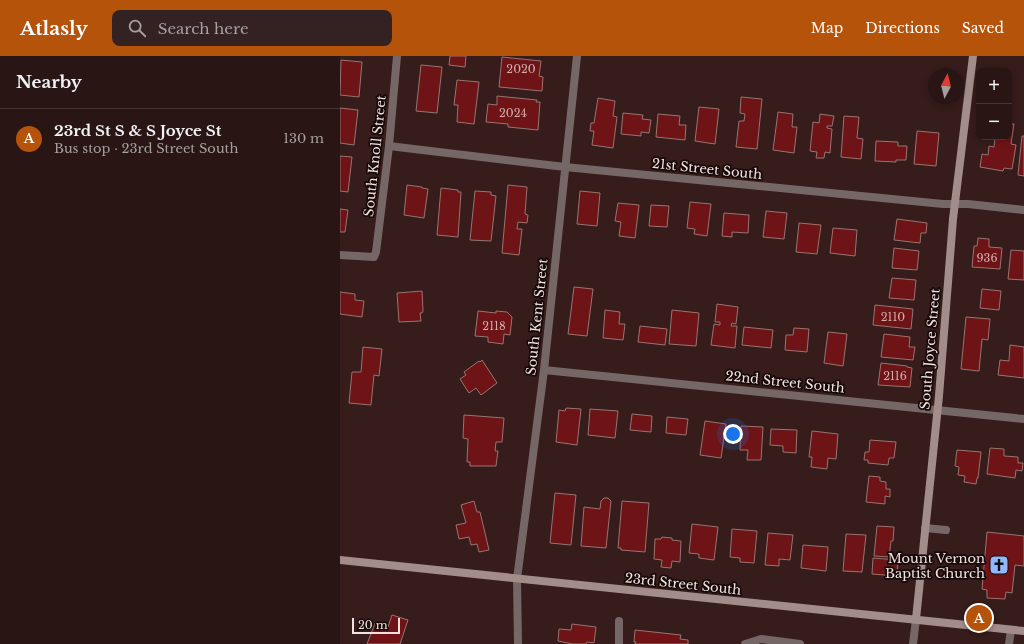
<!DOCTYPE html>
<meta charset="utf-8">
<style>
body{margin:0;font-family:"Libre Baskerville",serif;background:#342222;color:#f1f3f6}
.controls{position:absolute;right:12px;top:12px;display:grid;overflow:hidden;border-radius:8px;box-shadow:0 2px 6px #0003}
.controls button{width:36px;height:36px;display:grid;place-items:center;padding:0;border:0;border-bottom:1px solid #443434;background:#281514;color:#f1f3f6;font:20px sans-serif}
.compass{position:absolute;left:588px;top:12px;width:36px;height:36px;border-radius:50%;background:#281514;box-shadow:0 2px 6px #0003;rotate:7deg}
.scale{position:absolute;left:12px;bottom:10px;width:48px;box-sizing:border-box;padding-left:4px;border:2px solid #f3e1df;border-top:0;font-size:11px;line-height:14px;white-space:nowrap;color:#f3e1df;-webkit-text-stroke:3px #160a09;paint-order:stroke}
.you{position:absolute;left:393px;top:378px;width:14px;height:14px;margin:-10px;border:3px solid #fff;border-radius:50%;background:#1a73e8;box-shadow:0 0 0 6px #1a73e833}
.badge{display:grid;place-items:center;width:26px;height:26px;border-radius:50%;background:#b45309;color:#fff;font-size:13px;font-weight:700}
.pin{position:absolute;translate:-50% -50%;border:2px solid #fff;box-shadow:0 1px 4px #0006}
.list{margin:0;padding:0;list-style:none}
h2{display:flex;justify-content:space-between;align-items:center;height:52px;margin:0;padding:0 16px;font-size:17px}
h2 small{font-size:13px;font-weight:400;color:#a59fa0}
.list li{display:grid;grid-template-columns:26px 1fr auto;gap:12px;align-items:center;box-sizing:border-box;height:60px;padding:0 16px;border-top:1px solid #443434}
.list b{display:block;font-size:15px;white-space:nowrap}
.list p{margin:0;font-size:13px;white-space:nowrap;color:#a59fa0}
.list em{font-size:13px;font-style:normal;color:#a59fa0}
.icon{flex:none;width:22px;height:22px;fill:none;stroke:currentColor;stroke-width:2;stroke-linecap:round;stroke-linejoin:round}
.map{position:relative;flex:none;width:684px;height:588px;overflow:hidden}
header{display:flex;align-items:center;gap:24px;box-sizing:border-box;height:56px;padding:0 20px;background:#b45309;color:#fff}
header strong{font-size:19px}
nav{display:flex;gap:22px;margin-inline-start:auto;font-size:14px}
.search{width:280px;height:36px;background:#342222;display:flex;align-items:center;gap:10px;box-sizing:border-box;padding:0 14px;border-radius:8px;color:#a59fa0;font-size:15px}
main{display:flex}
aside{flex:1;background:#281514}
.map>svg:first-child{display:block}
</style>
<header>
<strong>Atlasly</strong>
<div class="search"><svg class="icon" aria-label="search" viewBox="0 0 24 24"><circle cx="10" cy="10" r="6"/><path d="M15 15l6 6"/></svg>Search here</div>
<nav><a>Map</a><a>Directions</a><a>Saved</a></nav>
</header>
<main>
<aside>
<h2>Nearby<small></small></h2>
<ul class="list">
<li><span class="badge">A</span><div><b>23rd St S &amp; S Joyce St</b><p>Bus stop · 23rd Street South</p></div><em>130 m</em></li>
</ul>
</aside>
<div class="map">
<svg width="684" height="588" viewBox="0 0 684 588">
<rect width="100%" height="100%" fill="#361c1a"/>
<!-- building -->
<path fill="#6e1416" stroke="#967572" d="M110 0H126L125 11 109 9Z
M162 1 201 5 199 20 203 21 202 35 159 31Z
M1 4 22 6 19 41 0 39Z
M81 9 102 11 97 57 76 55Z
M117 24 139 26 134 68 117 66 118 49H114Z
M157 40 197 44 196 46H200L198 74 168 71V68L146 66 148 48 157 49Z
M401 41 422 43 417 93 396 91 399 65H404L405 58 400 57Z
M258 42 275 45 273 60 277 61 273 92 252 89 254 75H250L251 67H254Z
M359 51 379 53 375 88 355 85Z
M0 52 18 54 14 89 0 87Z
M438 56 453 58 452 71H457L454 97 433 94Z
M283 57 303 59 302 63 311 64 309 77 301 76V80L281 78Z
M318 58 340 60 339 69H346L345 84 316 81Z
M480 58 494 60 492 70H487V72L492 73 490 97 485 96 484 102H476L477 96 470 95 473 66 479 67Z
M504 60 519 61 517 82 523 83 521 103 501 101Z
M669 68H674L671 88 676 89 672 113 664 112 663 115 640 111 642 98 648 99 649 90 654 91 655 81H669Z
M577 75 599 77 596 110 574 108Z
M682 80H684V120L678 119Z
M536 85 558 86V90H567L566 104H556V106L535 105Z
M0 100 12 101 8 136 0 135Z
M67 129 82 131V132L88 133 84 162 64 159Z
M168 129 187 131 185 158 188 159 187 167 178 166 177 173H182L179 199 162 197Z
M101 132 118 134V136H121L118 181 97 179Z
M135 135 151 136V139L156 140 151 185 130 184Z
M240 135 260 137 257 170 237 168Z
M350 146 371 148 367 180 354 178 355 173 347 172Z
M278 147 299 149 295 182 279 180 281 166 275 165Z
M311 149 329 150 327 171 309 170Z
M0 153 8 154 5 176H0Z
M426 155 447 157 444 183 423 181Z
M384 157 409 159 408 177 392 176V181L382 180Z
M557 163 587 167 586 177H581L580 187 554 184Z
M459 167 481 169 477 198 456 196Z
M493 172 517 174 515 200 490 197Z
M638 182 649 183V191L662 192 660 213 632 211 634 190H637Z
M554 192 579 195 577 214 552 212Z
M671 194 684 195V224L668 223Z
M552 222 576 224 574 244 549 242Z
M234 231 253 233 247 280 228 278Z
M642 233 661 235 659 254 640 252Z
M82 235 83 255 82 257H80L81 265 59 266 57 237Z
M0 236 15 238V244L24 245 22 261 0 258Z
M377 248 398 251 396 268 392 267 391 270H397L395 292 371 289 374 268 380 269V266H375Z
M535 249 573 253 571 273 533 269Z
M265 254 280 256 279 268H285L283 284 263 282Z
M332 254 359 257 356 290 329 288Z
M138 255 156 257V255L167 256 172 261 170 279 164 278 163 288 148 286V281L135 280Z
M626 261 650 263 648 284 642 283 639 315 621 313Z
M300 270 327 273 325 289 298 286Z
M404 271 433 274 431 292 402 289Z
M454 272 469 273 467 296 445 294 446 279H453Z
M488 276 507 278 503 310 484 307Z
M544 278 570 281 569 291H575L573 304 541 301Z
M670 289 684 291V322L658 319 660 304 669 305Z
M23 291 42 293 39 320 34 319 31 349 9 347 12 316H21Z
M142 304 157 327 141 339 136 332 129 337 120 323 126 319 124 316 139 305 140 306Z
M541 307 567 310V311L572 312 570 331 538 329Z
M226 352 241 353 237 389 216 386 219 354 225 355Z
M250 353 278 355 275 382 248 379Z
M292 358 312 360 311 376 290 374Z
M124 359 164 362 162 386H156L155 395H158L156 410H130V406H127L128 383 123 382Z
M327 361 348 363 346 379 326 377Z
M365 365 386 368 381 402 360 399Z
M401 370 423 371 421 404H407L408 394H400Z
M431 373 457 374 456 397 443 396V390L430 389Z
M472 375 498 378 496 403 488 402 487 413 471 411 472 401H469Z
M530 384 556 386 554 402H549L548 409 528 407V404H524L525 396H529Z
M650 392 664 393V400L678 401V407H683L682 415 676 414 675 422 647 418Z
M617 394 641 396 638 422H637L636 428 624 426 625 420 618 419 619 411 615 410Z
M529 420 540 421V425L546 426V433H550V441L545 440V448L526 446Z
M215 437 236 439 231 489 210 487Z
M264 442H268L271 445 266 492 241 490 244 451 260 453 261 445Z
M134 445 137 456H140L149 494 139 496 137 488 131 489 129 481 119 483 116 469 126 467 121 449Z
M282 445 309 447 305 496 281 494V492H278Z
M352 468 378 471 374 504 359 502V498L349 497Z
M537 470 554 471 553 485H551L549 501 534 500Z
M392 473 417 475 414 507 400 506V502L390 501Z
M647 476 684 480V510L675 509 672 537 666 536 665 543 647 542V534L642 533Z
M428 477 453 479 450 504 439 503V510L425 509Z
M506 478 526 479 522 516 503 515Z
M322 481 332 482V484L341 485 340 506 332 505 331 512 321 511 322 504 314 503 315 483H321Z
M463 489 488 491 486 515 461 512Z
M533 502 558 504 557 520 532 518Z
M52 559 68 564 60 588H27L35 567 48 571Z
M232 568 256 571 254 587 247 586 246 588H233L218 585 219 573 231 574Z
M295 574 341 579 340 583 348 584V588H295L296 586H294Z"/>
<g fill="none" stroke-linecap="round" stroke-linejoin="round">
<!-- lane -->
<path stroke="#756765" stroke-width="8" d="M585 472 606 474
M279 565V588
M669 588 671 574"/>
<!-- street -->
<path stroke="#756765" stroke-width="8" d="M49 90 225 111 603 148H628L684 154
M0 199 34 201 36 196 49 90 57 0
M204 314 684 363
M178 588 177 523 204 314 237 0
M405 588 421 583 460 588
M573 588 576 563"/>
<!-- secondary -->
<path stroke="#a38d8a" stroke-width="8" d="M0 504 684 575
M576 563 599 340 613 163 633 0"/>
</g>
<!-- icons -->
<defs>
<g id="church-square" transform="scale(1)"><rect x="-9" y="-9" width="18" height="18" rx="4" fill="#93b7fd" stroke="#160a09"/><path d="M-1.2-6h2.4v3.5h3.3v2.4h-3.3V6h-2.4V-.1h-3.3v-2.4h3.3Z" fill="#111"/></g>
</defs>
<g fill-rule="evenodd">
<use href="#church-square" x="659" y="509"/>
</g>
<g text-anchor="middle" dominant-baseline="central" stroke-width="3.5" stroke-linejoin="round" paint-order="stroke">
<!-- number labels -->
<g font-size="11" fill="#d2aead">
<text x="181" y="13">2020</text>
<text x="173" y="57">2024</text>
<text x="647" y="202">936</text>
<text x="553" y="261">2110</text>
<text x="154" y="270">2118</text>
<text x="555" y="320">2116</text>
</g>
<!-- street labels -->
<g font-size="13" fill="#f3e1df" stroke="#160a09">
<text transform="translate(35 100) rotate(-84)">South Knoll Street</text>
<text transform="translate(367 113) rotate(6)">21st Street South</text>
<text transform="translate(197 261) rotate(-84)">South Kent Street</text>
<text transform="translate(590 293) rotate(-85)">South Joyce Street</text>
<text transform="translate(445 326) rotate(6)">22nd Street South</text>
<text transform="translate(343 528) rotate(6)">23rd Street South</text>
</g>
<!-- poi labels -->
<g font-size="13" fill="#f3e1df" stroke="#160a09" text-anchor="end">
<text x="645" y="502">Mount Vernon<tspan x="645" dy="15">Baptist Church</tspan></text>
</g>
</g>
</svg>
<div class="controls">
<button>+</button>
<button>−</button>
</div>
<svg class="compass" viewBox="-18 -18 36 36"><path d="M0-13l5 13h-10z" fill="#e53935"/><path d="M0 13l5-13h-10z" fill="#a59fa0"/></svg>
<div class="scale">20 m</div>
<div class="you"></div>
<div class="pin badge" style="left:639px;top:562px">A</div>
</div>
</main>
